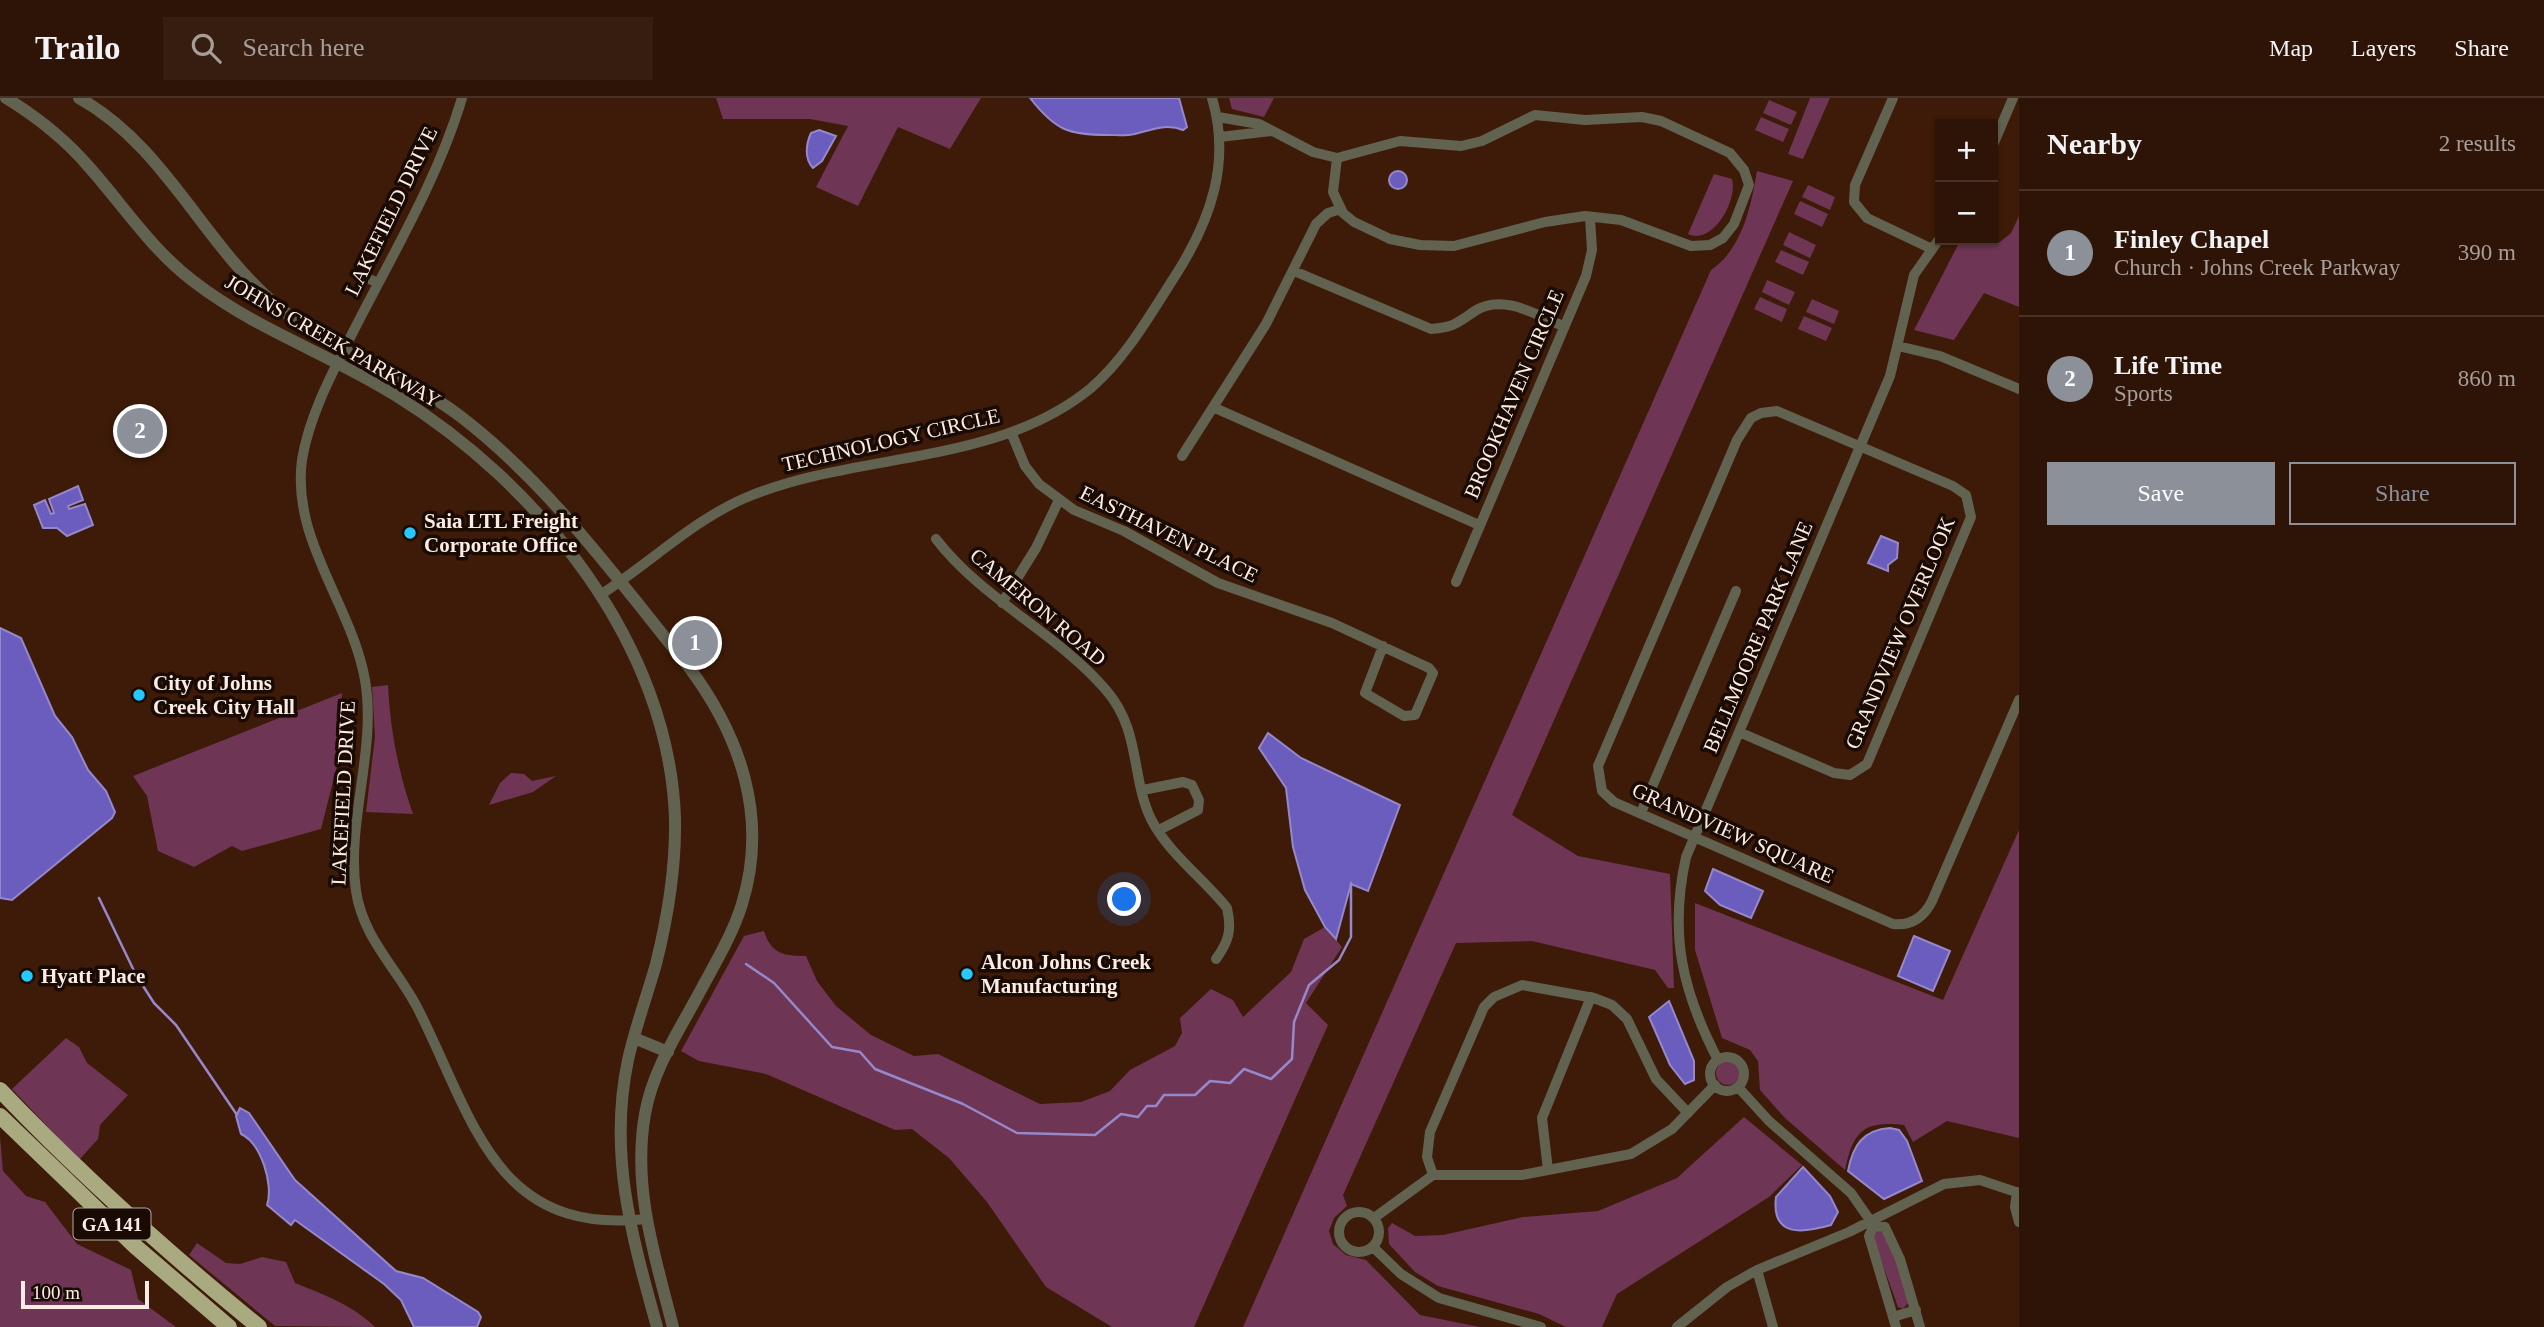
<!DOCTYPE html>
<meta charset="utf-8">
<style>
body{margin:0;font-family:Georgia,serif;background:#361d10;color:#f1f3f6}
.controls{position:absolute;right:21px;top:21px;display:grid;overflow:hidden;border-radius:0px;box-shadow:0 2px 5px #0004}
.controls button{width:63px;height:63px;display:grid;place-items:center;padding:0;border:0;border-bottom:2px solid #493328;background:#2e1406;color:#f1f3f6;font:35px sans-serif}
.scale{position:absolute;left:21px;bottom:18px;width:128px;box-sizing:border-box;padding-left:7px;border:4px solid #fbede6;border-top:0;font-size:19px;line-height:24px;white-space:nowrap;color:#fbede6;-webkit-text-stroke:5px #190a04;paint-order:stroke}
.you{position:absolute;left:1125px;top:802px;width:24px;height:24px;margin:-18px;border:5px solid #fff;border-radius:50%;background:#1a73e8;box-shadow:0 0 0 10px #1a73e833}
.badge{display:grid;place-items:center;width:46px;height:46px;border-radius:50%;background:#8c9099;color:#fff;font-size:23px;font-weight:700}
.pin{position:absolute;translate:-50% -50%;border:4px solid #fff;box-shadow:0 2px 7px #0006}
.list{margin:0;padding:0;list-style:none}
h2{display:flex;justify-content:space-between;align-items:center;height:91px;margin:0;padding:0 28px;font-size:30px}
h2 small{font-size:23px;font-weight:400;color:#a79e9b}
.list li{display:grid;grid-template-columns:46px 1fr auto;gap:21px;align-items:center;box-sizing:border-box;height:126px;padding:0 28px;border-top:2px solid #493328}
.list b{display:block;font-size:26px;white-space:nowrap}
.list p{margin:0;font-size:23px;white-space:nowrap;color:#a79e9b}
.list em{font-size:23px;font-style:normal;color:#a79e9b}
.actions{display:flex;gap:14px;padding:21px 28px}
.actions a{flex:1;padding:16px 0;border:2px solid #8c9099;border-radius:0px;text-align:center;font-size:24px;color:#8c9099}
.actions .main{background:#8c9099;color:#fff}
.icon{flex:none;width:38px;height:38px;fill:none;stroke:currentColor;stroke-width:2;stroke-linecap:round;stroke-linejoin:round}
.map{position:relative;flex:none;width:2019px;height:1229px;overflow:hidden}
header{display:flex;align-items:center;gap:42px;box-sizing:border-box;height:98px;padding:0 35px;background:#2e1406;border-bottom:2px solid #493328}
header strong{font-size:33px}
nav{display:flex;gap:38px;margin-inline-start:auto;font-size:24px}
.search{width:490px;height:63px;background:#361d10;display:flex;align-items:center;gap:18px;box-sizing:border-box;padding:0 24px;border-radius:0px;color:#a79e9b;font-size:26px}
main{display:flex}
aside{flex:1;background:#2e1406}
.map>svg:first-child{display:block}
</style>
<header>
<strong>Trailo</strong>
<div class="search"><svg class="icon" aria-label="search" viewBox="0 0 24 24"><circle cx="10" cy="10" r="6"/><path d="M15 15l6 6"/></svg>Search here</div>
<nav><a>Map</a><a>Layers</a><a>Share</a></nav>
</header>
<main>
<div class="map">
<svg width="2019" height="1229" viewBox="0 0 2019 1229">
<rect width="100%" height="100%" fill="#3d1b08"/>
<!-- green -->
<path fill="#6e3555" d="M716 0H981L950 51 898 29 858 108 816 89 848 28 810 21H723Z
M1229 0H1274L1264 19 1232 11Z
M1810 0H1830L1803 61 1788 56Z
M1769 2 1797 14 1791 27 1763 15Z
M1761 19 1789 31 1783 44 1755 32Z
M1757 73 1793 83 1512 717 1578 758 1670 776 1674 890H1668L1655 872 1532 843 1456 845 1343 1097 1347 1108 1334 1120 1329 1133 1333 1146 1346 1157 1366 1162 1420 1217 1480 1229H1243L1711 172C1742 151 1751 109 1757 73Z
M1714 76 1732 81C1738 102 1713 148 1688 136Z
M1808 87 1835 99 1830 112 1802 99Z
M1800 103 1828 116 1822 129 1794 116Z
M2019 118V209L1984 195 1954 242 1914 232 1960 143 1996 147 2011 135Z
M1789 134 1816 147 1810 160 1783 147Z
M1781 152 1809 164 1803 177 1775 164Z
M1767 182 1795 194 1789 207 1762 194Z
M1760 199 1787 211 1782 224 1754 211Z
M1812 201 1839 213 1834 226 1806 214Z
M1804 218 1832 230 1826 243 1798 231Z
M388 587C390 631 398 673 413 716L366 714 375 639 372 589Z
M342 595 339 660 321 731 242 753 232 748 194 769 158 753 147 698 133 678Z
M511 675 524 676 532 683 556 678 533 694 489 707 500 685Z
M2019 732V1040L1947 1023 1913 1044 1904 1027C1863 1022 1853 1034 1845 1072L1785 1020 1760 992 1758 963 1750 952 1722 940 1695 852V805L1943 902Z
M1325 829 1342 849 1306 905 1328 927 1194 1229H1112L1046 1189 987 1104 949 1060 912 1031 895 1032 766 976 699 963 681 953 744 838 764 833C771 856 784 858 806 858L817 883 836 908 871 937 914 958 938 956 1040 1006 1081 1004 1110 993 1130 972 1175 948 1182 935 1180 920 1211 891 1233 902 1243 919 1291 874 1304 841Z
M66 940 79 949 87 965 128 997 100 1027 98 1041 79 1062 12 991Z
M1716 975a12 12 0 1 1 24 0a12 12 0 1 1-24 0Z
M1744 1019 1802 1067 1769 1099 1617 1196 1602 1229H1566L1539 1216 1438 1188 1415 1174 1389 1146 1388 1130 1392 1125 1415 1138 1443 1137 1523 1119 1598 1113 1677 1080Z
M0 1039 3 1073 26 1098 45 1104 77 1146 131 1172 138 1201 176 1229H0Z
M1878 1132 1882 1133 1896 1159 1909 1204 1903 1211 1898 1209 1873 1140Z
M197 1145 226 1165 240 1166 262 1159 286 1164 295 1185C325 1197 351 1206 375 1229L275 1228 189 1157Z"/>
<!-- water -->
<path fill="#6b5dbe" stroke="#9688ca" stroke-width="2" d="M1030 0H1179L1187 29 1183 32C1166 25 1152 32 1135 36 1126 38 1117 37 1108 37 1068 37 1055 32 1030 0Z
M819 32 836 38 822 63 813 70C804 60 806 46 811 35Z
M1389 82a9 9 0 1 1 18 0a9 9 0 1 1-18 0Z
M78 388 83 402 68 408 69 411 85 406 93 427 67 438 57 430H43L34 407 45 402 51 416 54 415 49 401Z
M1881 438 1898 445 1897 460 1888 467V473L1868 465Z
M0 530 21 540 55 618 72 639 88 672 106 693 115 714 112 720 12 802 0 800Z
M1268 635 1301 660 1400 707 1368 793 1351 786 1336 841 1325 829 1305 792 1293 749 1286 690 1259 650Z
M1713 771 1763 793 1751 820 1720 807 1705 793Z
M1914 838 1950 853 1933 893 1898 878Z
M1669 903 1694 963V982L1685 986 1670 967 1649 919Z
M240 1010 249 1015 295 1082 396 1173 423 1180 478 1214 481 1219 477 1229H414L401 1202 384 1186 295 1122 291 1127 267 1107C274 1087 261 1045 241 1036L236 1018Z
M1890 1030 1899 1032 1907 1043 1922 1083 1884 1101 1848 1073C1853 1047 1863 1032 1890 1030Z
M1803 1069 1830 1098 1838 1114 1831 1127C1803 1135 1771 1140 1776 1099Z"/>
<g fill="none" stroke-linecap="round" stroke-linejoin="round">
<!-- stream -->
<path stroke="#9688ca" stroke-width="2.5" d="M99 800 136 877 154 905 176 927 237 1017
M746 866 774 885 832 949 860 954 875 971 963 1006 1017 1035 1095 1037 1121 1016 1138 1019 1147 1008H1156L1164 997H1195L1210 983 1230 985 1244 971 1271 981 1292 961 1294 924 1309 887 1339 862 1351 839V785"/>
<!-- minor -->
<path stroke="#626250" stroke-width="10" d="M462 0C438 81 391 159 353 234 333 273 309 318 302 362 291 442 352 507 365 582 377 652 346 723 356 793 363 840 396 869 417 909 473 1018 493 1138 646 1121
M1893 0 1855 87 1854 104 1867 120 1932 151
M1218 19 1259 26 1313 54 1337 60 1400 43 1461 48 1482 43 1535 17 1585 22 1642 19 1661 23 1730 55 1744 72 1749 87 1734 126 1723 140 1710 147 1691 148 1621 122 1585 118 1545 124 1454 148 1420 147 1390 141 1354 124 1343 115 1333 94 1337 60
M1220 39 1271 33
M1993 47 2013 0
M1294 173 1431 231C1454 229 1456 226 1475 213 1502 195 1537 217 1563 228
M363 178 378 185
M1898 248 1940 258 2019 291
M1215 310 1479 427
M1011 334 1025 368 1039 386 1074 412 1124 433 1218 485 1332 525 1429 570 1433 575 1415 617 1404 618 1365 595 1383 548
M1182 358 1266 226 1316 126 1328 115 1341 111
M936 441C983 502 1056 534 1106 592 1141 632 1131 680 1151 721 1168 755 1204 781 1227 810 1232 832 1229 843 1216 861
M1456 484 1586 178 1592 152 1590 119
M600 497C649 466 692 423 745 400 856 353 995 369 1091 290 1127 259 1151 215 1177 175 1211 121 1231 64 1212 0
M1002 505 1036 450 1059 402
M1739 634 1834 675 1850 677 1867 666 1971 419 1966 397 1953 388 1777 313 1761 315 1751 320 1737 342 1598 668 1602 693 1614 704 1893 826C1911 828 1924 819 1932 803L2019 602
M1143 692 1183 684 1192 687 1199 702 1198 712 1159 732
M1643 710 1736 493
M1710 976a17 17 0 1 1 34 0a17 17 0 1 1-34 0Z
M1718 962C1682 893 1669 836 1686 759L1890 278 1914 177 1940 140
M1738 989 1769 1023 1851 1095 1874 1128
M1548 1072 1542 1020 1591 899
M1433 1077 1427 1059 1430 1034 1484 909 1494 899 1522 887 1594 900 1612 907 1627 921 1656 981 1688 1015
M1433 1077H1522L1631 1056 1672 1031 1715 987
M2017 1094 2015 1109 2019 1124
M1339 1134a20 20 0 1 1 40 0a20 20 0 1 1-40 0Z
M1374 1120 1433 1077
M1874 1128 1885 1129 1900 1161 1920 1229
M1874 1128 1869 1138 1896 1229
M1373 1149 1401 1176 1439 1200 1541 1229
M1757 1172 1773 1229
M1893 1219 1916 1212
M1677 1229 1727 1189 1757 1172 1849 1134 1944 1086 1980 1082 2019 1095"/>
<!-- tertiary -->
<path stroke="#626250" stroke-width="12" d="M6 0C37 19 65 41 89 69 123 107 152 152 193 183 258 233 328 255 395 297 539 386 669 546 675 720 676 769 668 818 656 866 647 898 635 930 628 962 608 1056 632 1139 657 1229
M79 0C164 47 203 145 275 206 330 253 402 274 460 318 549 386 618 482 688 568 740 637 769 719 742 806 732 839 712 870 696 901 676 937 652 975 645 1016 632 1090 655 1158 673 1229
M634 940 668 954"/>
<!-- trunk -->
<path stroke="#aaaa81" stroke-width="16" d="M0 992C81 1077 168 1155 259 1229
M0 1018 136 1149 229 1229"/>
</g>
<!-- markers -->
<g fill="#26c9fe" stroke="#190a04" stroke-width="2.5">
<circle cx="410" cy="435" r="7"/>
<circle cx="139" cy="597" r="7"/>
<circle cx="967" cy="876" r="7"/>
<circle cx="27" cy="878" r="7"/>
</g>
<g text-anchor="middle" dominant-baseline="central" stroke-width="7" stroke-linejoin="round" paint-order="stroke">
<!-- shield labels -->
<rect fill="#190a04" stroke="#b7a9a2" stroke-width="2" x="73.5" y="1110.5" width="77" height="31" rx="5"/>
<g font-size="19" font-weight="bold" fill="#fbede6">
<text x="112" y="1126">GA 141</text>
</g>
<!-- street labels -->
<g font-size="21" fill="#fbede6" stroke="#190a04">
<text transform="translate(391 113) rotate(-64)">LAKEFIELD DRIVE</text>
<text transform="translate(333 243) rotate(30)">JOHNS CREEK PARKWAY</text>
<text transform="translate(1514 296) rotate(-67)">BROOKHAVEN CIRCLE</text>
<text transform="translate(891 342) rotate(-13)">TECHNOLOGY CIRCLE</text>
<text transform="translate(1169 436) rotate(26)">EASTHAVEN PLACE</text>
<text transform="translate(1038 509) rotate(40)">CAMERON ROAD</text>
<text transform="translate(1900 535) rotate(-67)">GRANDVIEW OVERLOOK</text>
<text transform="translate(1758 539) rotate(-67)">BELLMOORE PARK LANE</text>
<text transform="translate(343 695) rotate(-87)">LAKEFIELD DRIVE</text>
<text transform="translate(1733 735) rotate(24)">GRANDVIEW SQUARE</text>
</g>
<!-- poi labels -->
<g font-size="21" font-weight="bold" fill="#fbede6" stroke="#190a04" text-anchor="start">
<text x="424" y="423">Saia LTL Freight<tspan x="424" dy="24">Corporate Office</tspan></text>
<text x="153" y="585">City of Johns<tspan x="153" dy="24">Creek City Hall</tspan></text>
<text x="981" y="864">Alcon Johns Creek<tspan x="981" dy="24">Manufacturing</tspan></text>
<text x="41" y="878">Hyatt Place</text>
</g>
</g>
</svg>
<div class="controls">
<button>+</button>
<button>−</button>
</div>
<div class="scale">100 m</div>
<div class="you"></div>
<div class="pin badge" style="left:695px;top:545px">1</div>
<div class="pin badge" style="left:140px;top:333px">2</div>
</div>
<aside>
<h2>Nearby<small>2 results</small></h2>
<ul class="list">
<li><span class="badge">1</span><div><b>Finley Chapel</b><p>Church · Johns Creek Parkway</p></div><em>390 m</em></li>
<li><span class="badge">2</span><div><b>Life Time</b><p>Sports</p></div><em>860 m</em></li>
</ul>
<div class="actions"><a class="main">Save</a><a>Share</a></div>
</aside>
</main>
